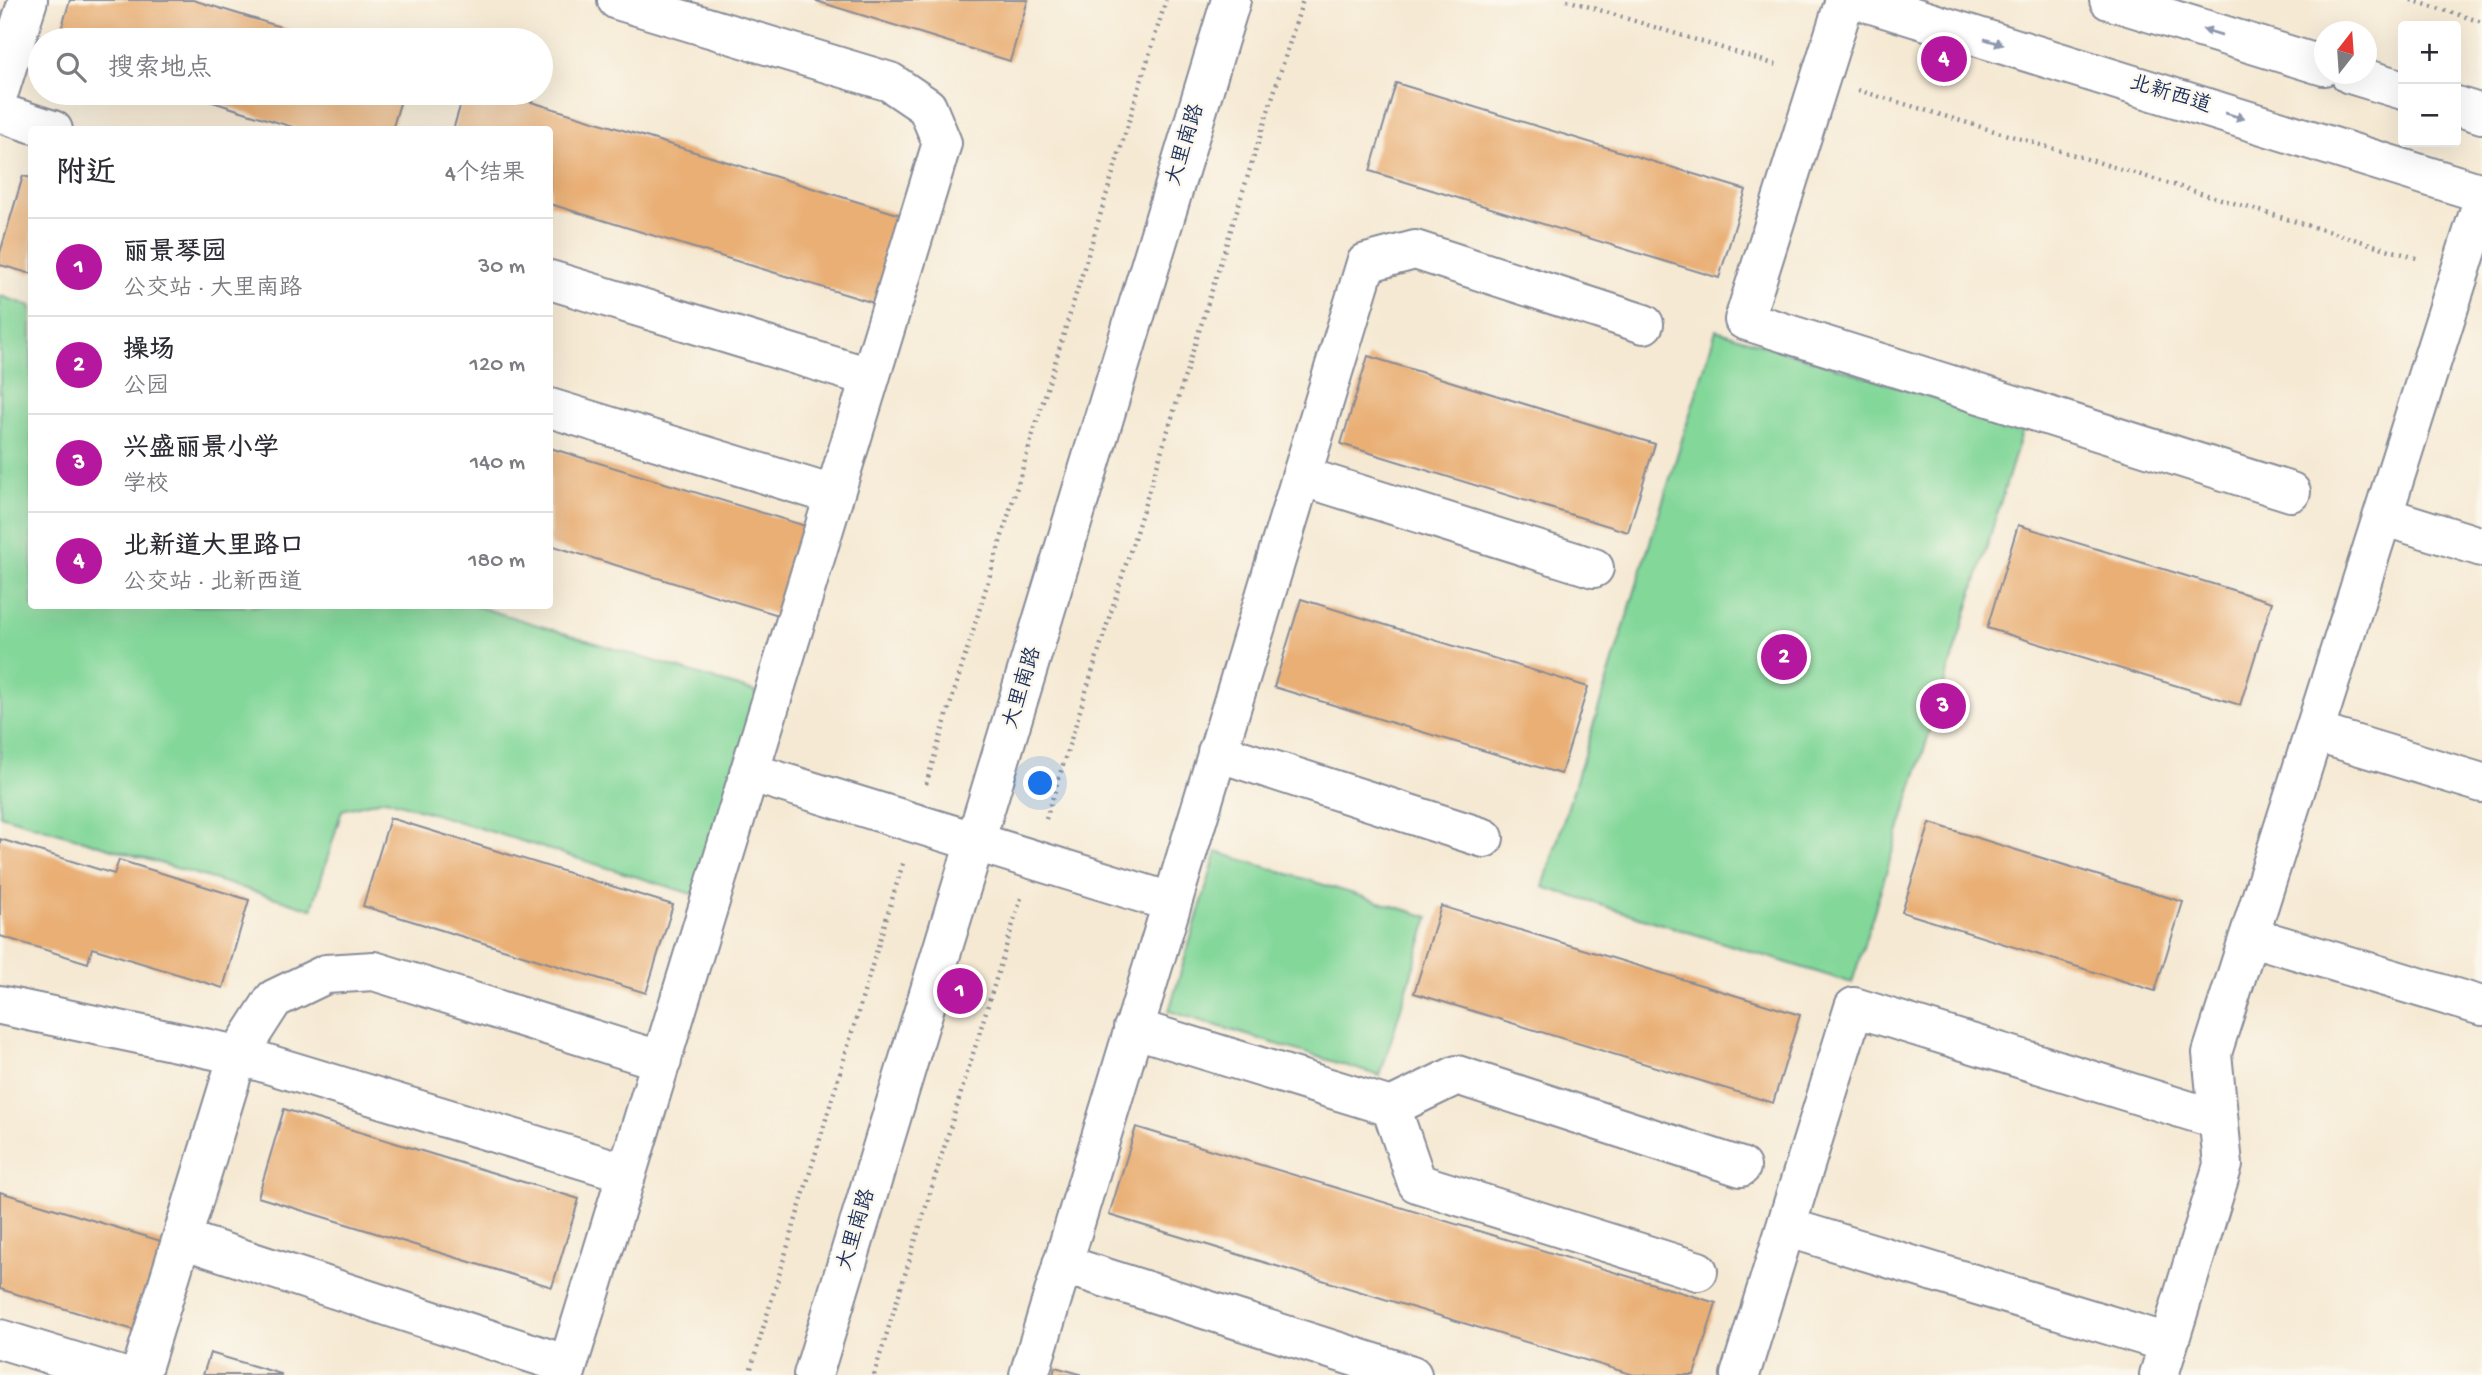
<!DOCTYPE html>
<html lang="zh">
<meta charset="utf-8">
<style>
body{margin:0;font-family:"Gochi Hand","LXGW WenKai TC",sans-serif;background:#f2f2f3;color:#2b2b33}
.controls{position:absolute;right:21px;top:21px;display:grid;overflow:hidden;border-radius:7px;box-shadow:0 7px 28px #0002}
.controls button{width:63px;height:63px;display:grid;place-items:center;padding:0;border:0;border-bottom:2px solid #e1e1e2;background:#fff;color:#2b2b33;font:35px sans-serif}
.compass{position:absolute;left:2314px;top:21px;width:63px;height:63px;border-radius:50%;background:#fff;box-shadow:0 7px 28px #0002;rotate:17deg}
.you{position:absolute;left:1041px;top:784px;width:24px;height:24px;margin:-18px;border:5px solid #fff;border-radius:50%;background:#1a73e8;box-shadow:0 0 0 10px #1a73e833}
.badge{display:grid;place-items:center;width:46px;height:46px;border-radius:50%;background:#b5179e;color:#fff;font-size:23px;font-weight:700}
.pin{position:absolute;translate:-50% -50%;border:4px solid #fff;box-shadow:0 2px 7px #0006}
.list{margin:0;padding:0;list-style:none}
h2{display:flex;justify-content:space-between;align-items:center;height:91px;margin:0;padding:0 28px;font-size:30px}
h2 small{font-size:23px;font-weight:400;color:#7c7c81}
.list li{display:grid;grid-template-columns:46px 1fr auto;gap:21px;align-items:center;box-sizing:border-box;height:98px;padding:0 28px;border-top:2px solid #e1e1e2}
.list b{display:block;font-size:26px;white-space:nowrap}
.list p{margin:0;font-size:23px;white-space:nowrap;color:#7c7c81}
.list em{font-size:23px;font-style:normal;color:#7c7c81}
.icon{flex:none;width:38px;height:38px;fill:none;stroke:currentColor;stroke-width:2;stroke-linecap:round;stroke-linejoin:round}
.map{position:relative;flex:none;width:2482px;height:1375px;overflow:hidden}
.search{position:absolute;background:#fff;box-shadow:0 7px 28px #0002;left:28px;top:28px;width:525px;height:77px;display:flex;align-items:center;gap:18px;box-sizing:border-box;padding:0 24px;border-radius:38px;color:#7c7c81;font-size:26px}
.panel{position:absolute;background:#fff;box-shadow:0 7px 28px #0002;left:28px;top:126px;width:525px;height:483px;border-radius:7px}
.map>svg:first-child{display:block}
</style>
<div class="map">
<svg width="2482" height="1375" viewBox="0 0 2482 1375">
<rect width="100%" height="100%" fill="#fbf7ec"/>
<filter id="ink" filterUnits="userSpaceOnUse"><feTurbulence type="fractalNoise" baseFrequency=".0143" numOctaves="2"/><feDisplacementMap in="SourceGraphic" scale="14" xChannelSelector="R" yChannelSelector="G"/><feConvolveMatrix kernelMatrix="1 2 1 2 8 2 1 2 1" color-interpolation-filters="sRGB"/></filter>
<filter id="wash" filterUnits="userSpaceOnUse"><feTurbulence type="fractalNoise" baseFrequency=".00686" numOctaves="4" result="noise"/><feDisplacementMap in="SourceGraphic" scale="28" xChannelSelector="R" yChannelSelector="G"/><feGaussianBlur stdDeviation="1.57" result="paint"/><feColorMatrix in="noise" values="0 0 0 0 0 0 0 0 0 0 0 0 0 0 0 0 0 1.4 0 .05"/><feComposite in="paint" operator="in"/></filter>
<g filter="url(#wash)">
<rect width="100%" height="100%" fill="#f5e9d3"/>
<!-- green -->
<path fill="#82d799" stroke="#4e837c" stroke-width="2" d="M0 296 31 306 32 606H476L758 693 695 895 386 799 342 810 312 909 0 815Z
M1716 330 2024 426 1852 983 1543 887Z
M1217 852 1429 917 1380 1076 1169 1011Z"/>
<g id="blocks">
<!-- building -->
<path fill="#e9af75" d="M70 0H193L323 40H58Z
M813 0H1028L1010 61Z
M1396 83 1746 190 1719 278 1370 171Z
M184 93H403L392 130H302Z
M464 93H502L904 216 877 304 550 204V130H453Z
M23 176 32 178V274L0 265V253Z
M1368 356 1655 444 1628 532 1341 444Z
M550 448 812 528 785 617 550 545Z
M2018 525 2272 602 2240 705 1987 628Z
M1301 599 1588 687 1561 774 1274 687Z
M390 818 673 905 646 993 363 906Z
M1930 823 2183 902 2155 991 1902 912Z
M0 839 114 874 119 860 249 900 223 988 92 948 88 963 0 936Z
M1441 906 1800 1015 1773 1103 1414 993Z
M284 1109 579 1199 552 1287 258 1197Z
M1136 1127 1716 1303 1694 1375H1634L1109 1215Z
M0 1192 187 1249 160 1338 0 1289Z
M210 1353 281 1374V1375H203Z
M1055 1367 1080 1374V1375H1053Z"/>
</g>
</g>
<g filter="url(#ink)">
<use href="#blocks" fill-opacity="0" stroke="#888c98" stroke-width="2"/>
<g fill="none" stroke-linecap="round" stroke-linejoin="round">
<!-- minor casing -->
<g stroke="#888c98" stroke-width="42">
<path id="minor" d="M1845 0 1744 320 2291 492
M0 89 28 0
M0 113 53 130
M550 280 869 377
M550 408 833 495
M1301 476 1594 568
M2383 516 2482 547
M2314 732 2482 783
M1217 752 1484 838
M749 772 1171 902
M2249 936 2482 1006
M0 1005 238 1055 274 999 326 974 374 971 662 1061
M1133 1028 1391 1107
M1786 1227 2168 1343
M182 1239 568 1365
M1062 1264 1412 1375
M1698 1271 1417 1183 1391 1107 1457 1075 1741 1167
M0 1339 118 1375
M140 1375 238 1055 627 1173
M565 1375 942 143 927 107 890 82 617 0
M813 1375 1231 0
M1029 1375 1366 263 1415 250 1644 324
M1740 1375 1854 1007 2216 1119
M2159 1375 2223 1165 2212 1053 2482 203"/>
</g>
<!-- major casing -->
<g stroke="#888c98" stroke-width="42">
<path id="major" d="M1859 0 2482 193
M2109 0 2324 66
M2350 74 2403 90
M2456 106 2482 114"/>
</g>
<!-- path -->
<path stroke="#888c98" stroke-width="4.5" stroke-dasharray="2 5" stroke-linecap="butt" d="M1567 0 1780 66
M2411 0 2482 22
M1858 90 2420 259
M926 784 1166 0
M1046 819 1303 0
M749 1375 903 863
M874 1375 1021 898"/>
<!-- minor -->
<use href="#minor" stroke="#fff" stroke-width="38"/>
<!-- major -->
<use href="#major" stroke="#fff" stroke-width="38"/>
</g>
<!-- one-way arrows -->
<defs><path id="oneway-solid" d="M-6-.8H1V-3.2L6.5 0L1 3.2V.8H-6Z" transform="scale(1.75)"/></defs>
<g fill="#8d97ae">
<use href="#oneway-solid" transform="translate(2212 32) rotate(-163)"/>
<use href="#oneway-solid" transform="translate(1994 42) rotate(17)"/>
<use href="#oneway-solid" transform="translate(2235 116) rotate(17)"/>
</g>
</g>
<g text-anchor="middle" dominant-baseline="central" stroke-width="5" stroke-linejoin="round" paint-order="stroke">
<!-- street labels -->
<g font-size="21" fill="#1b2f5e" stroke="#fbf7ec">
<text transform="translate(2170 96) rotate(17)">北新西道</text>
<text transform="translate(1187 145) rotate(-73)">大里南路</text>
<text transform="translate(1024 688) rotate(-73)">大里南路</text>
<text transform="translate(858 1230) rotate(-73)">大里南路</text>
</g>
</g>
</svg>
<div class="controls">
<button>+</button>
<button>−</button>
</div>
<svg class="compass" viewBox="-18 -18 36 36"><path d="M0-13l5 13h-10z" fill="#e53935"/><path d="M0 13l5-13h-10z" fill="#7c7c81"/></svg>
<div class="you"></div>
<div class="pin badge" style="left:960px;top:991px">1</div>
<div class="pin badge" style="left:1784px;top:657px">2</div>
<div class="pin badge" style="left:1943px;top:706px">3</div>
<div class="pin badge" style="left:1944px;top:59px">4</div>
<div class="search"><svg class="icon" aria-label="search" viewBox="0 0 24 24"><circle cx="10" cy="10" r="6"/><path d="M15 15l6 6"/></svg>搜索地点</div>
<section class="panel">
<h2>附近<small>4个结果</small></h2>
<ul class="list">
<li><span class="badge">1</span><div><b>丽景琴园</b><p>公交站 · 大里南路</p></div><em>30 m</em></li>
<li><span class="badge">2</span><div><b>操场</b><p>公园</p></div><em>120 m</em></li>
<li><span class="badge">3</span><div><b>兴盛丽景小学</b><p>学校</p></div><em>140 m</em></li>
<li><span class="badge">4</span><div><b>北新道大里路口</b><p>公交站 · 北新西道</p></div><em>180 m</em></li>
</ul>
</section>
</div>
